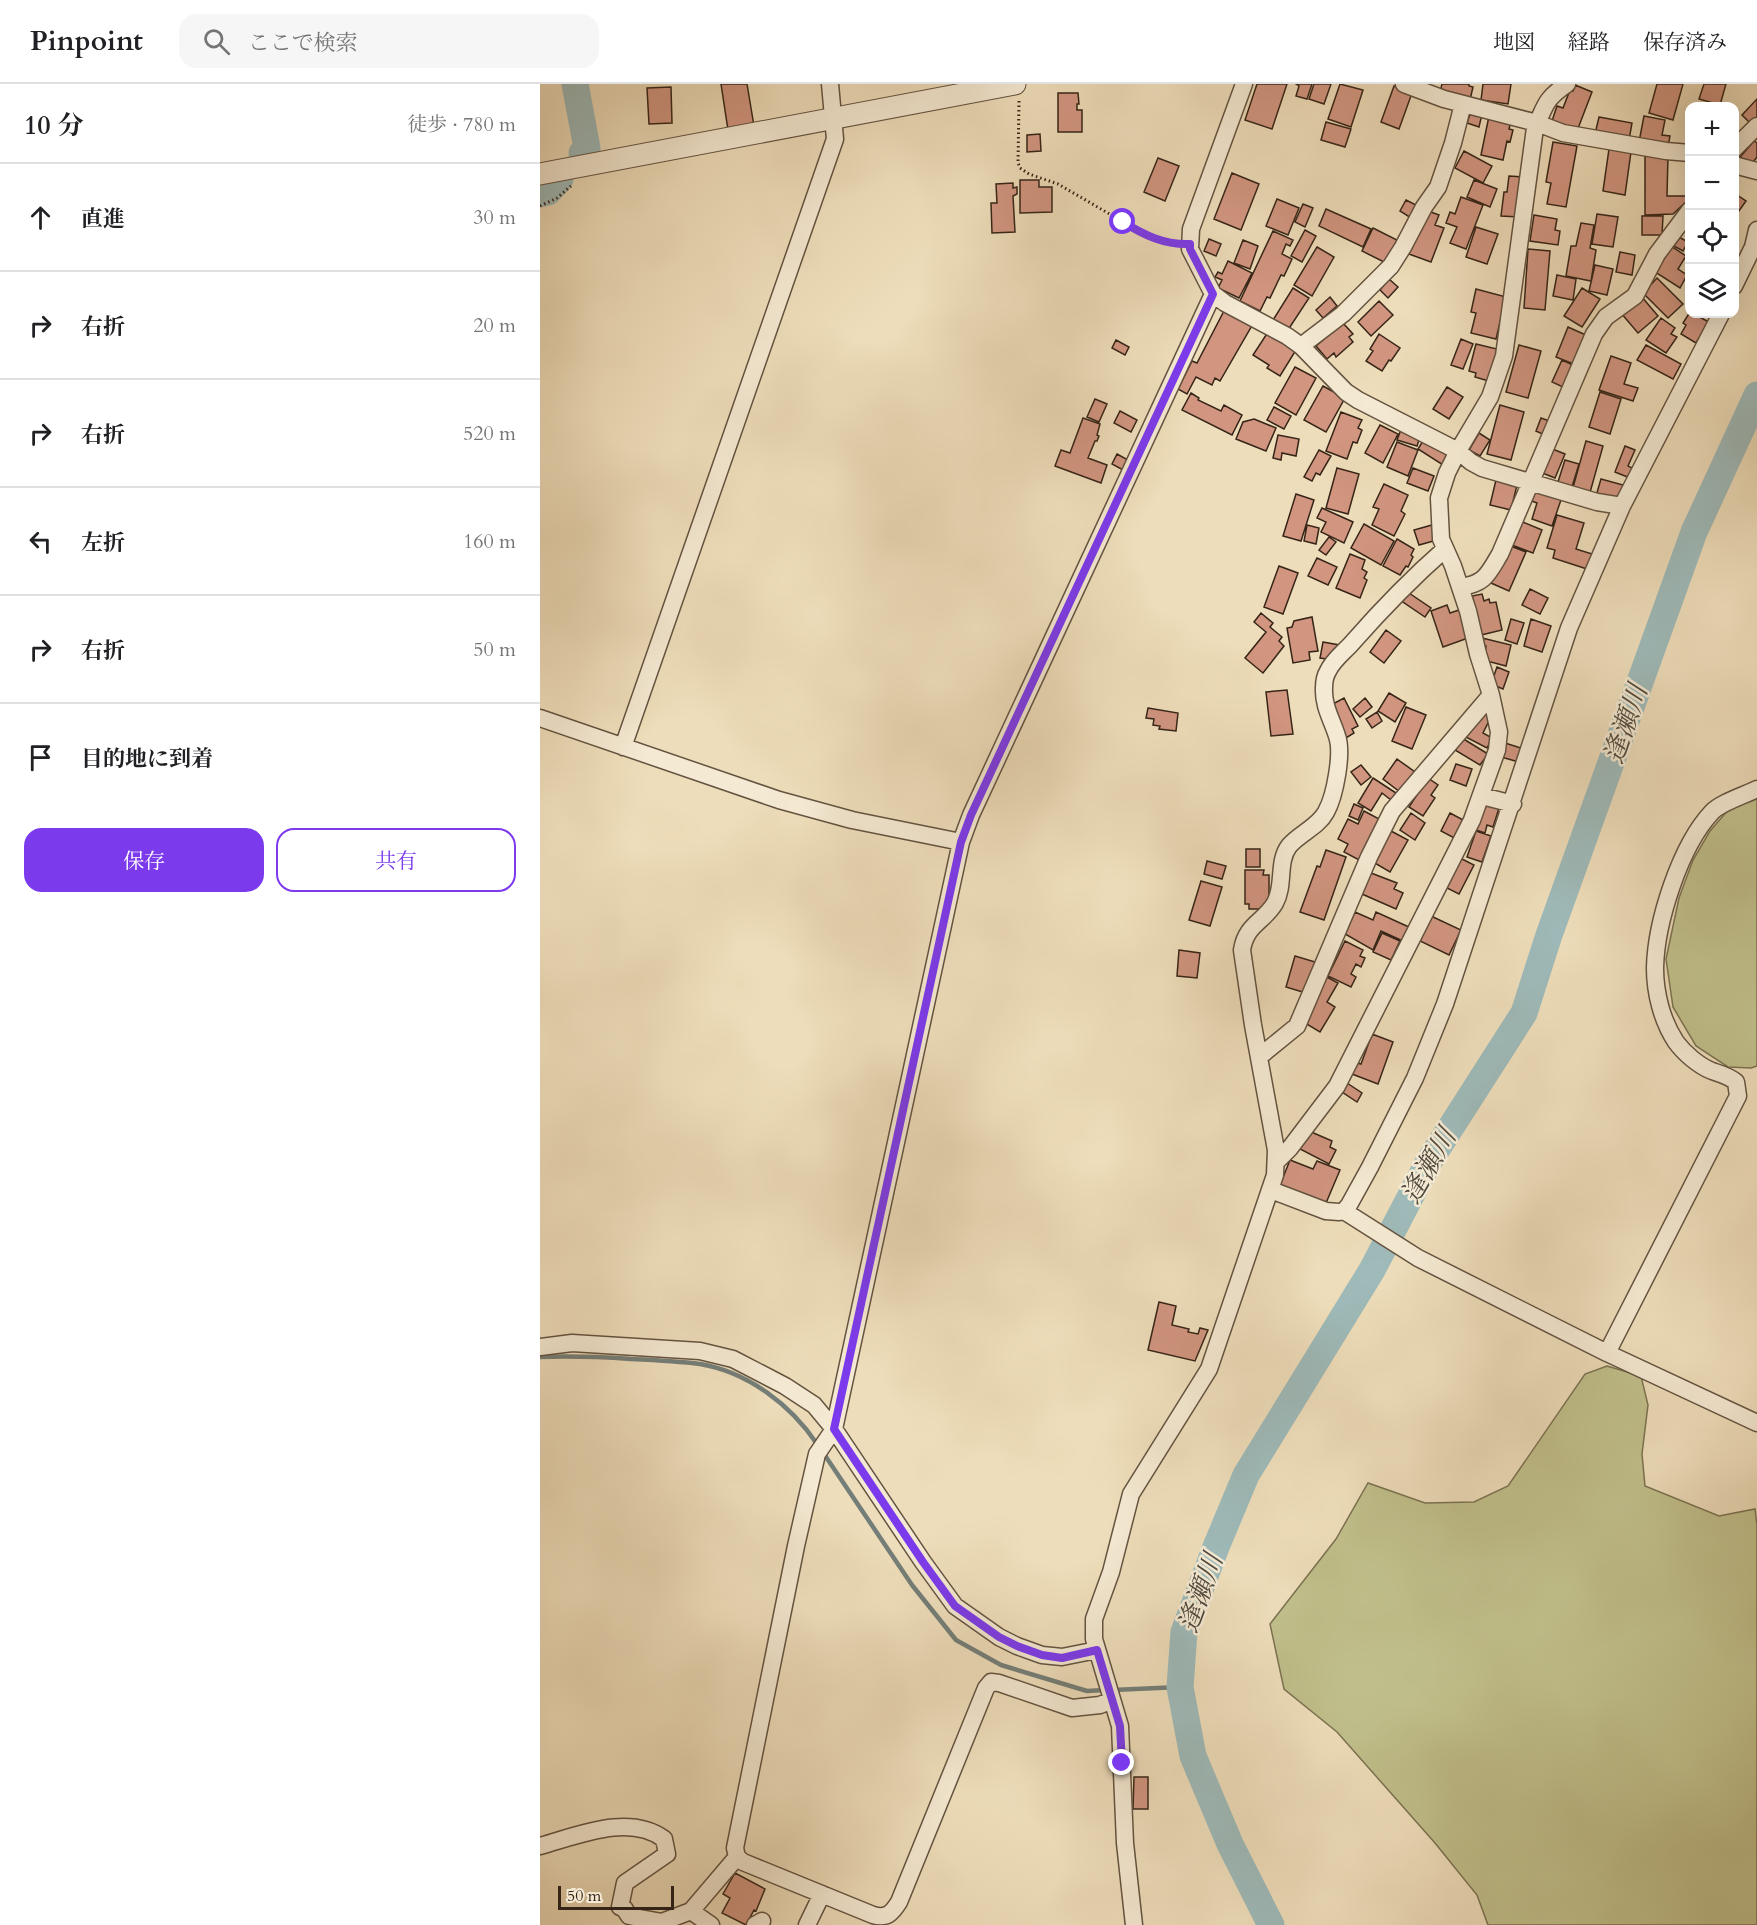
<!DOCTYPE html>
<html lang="ja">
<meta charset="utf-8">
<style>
body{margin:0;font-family:Cardo,"Noto Serif JP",serif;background:#f6f6f6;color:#202124}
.controls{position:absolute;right:18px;top:18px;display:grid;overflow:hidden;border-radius:12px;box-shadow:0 6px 24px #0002}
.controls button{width:54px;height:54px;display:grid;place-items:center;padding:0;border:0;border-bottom:2px solid #e0e0e0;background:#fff;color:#202124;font:30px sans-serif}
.scale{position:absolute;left:18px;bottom:15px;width:116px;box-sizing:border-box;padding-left:6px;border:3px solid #362517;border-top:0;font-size:16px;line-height:21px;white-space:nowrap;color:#362517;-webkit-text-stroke:4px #f4e9d2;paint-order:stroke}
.stop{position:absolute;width:18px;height:18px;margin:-14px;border:4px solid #7c3aed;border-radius:50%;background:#fff}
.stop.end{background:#7c3aed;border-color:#fff;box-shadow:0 2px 6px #0008}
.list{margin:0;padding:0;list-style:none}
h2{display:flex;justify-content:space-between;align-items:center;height:78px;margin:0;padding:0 24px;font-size:26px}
h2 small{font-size:20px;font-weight:400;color:#757577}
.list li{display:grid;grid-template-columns:39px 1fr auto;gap:18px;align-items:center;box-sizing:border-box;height:108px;padding:0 24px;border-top:2px solid #e0e0e0}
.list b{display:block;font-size:22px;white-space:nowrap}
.list em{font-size:20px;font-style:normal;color:#757577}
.actions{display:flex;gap:12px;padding:18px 24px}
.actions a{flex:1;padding:14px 0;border:2px solid #7c3aed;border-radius:18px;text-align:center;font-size:21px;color:#7c3aed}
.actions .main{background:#7c3aed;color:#fff}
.icon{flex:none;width:33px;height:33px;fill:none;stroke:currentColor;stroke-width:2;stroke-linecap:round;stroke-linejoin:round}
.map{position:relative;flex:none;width:1217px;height:1841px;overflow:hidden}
header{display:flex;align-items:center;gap:36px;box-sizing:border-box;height:84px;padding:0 30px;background:#fff;border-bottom:2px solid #e0e0e0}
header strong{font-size:28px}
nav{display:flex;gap:33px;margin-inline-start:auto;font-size:21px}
.search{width:420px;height:54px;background:#f6f6f6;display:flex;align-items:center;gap:15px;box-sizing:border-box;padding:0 21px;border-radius:18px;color:#757577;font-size:22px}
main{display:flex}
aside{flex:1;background:#fff}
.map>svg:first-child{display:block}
</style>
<header>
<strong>Pinpoint</strong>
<div class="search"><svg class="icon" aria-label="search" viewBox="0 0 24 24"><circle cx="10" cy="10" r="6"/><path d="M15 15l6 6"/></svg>ここで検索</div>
<nav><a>地図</a><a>経路</a><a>保存済み</a></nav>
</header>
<main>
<aside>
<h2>10 分<small>徒歩 · 780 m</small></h2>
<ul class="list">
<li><svg class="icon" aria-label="ahead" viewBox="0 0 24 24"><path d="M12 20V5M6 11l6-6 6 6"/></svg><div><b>直進</b></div><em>30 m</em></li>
<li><svg class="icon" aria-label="right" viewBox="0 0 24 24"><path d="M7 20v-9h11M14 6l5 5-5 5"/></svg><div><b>右折</b></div><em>20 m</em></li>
<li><svg class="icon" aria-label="right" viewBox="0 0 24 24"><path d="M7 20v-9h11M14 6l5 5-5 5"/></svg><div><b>右折</b></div><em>520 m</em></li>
<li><svg class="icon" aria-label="left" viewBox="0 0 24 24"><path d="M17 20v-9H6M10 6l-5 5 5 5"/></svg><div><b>左折</b></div><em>160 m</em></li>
<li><svg class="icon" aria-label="right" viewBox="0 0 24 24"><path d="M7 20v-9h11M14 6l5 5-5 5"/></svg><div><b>右折</b></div><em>50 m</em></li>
<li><svg class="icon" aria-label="arrive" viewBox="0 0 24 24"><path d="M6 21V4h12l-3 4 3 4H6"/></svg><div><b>目的地に到着</b></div></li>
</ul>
<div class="actions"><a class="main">保存</a><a>共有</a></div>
</aside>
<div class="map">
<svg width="1217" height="1841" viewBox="0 0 1217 1841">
<rect width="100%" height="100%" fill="#eeddba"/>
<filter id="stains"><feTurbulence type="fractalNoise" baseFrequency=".00333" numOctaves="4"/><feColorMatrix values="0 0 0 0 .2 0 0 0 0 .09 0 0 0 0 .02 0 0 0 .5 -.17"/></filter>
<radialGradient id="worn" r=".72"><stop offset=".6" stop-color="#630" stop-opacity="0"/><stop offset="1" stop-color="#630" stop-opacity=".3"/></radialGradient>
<!-- green -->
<path fill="#c0bf8b" stroke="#7b7251" stroke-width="1.5" d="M1210 715H1217V982L1211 984 1188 983 1156 962 1133 923 1126 875 1139 814 1153 776 1170 747 1189 725Z
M1067 1282 1101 1292 1108 1321 1102 1370 1105 1402 1179 1432 1215 1425 1217 1441V1841H948L937 1811 895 1759 797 1648 744 1605 730 1540 796 1455 828 1399 885 1419 934 1418 968 1402 1045 1290Z"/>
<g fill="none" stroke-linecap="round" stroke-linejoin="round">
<!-- stream -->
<path stroke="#747e78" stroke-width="4.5" d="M0 1273C31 1272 61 1273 91 1275 114 1276 137 1277 160 1280 208 1288 251 1321 277 1360
M282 1367 372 1501 416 1556 461 1581 547 1607 565 1606
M573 1606 640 1603"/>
<!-- river -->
<path stroke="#9ebab9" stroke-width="27" d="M35 0 47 64 42 69
M0 110 8 108 20 95
M731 1841 690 1760 653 1672 640 1603 644 1548 676 1463 706 1391 832 1186 888 1079 984 929 1009 851 1154 448 1217 311"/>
</g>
<!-- building -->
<path fill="#d19580" stroke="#362517" stroke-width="1.5" d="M181 0H207L214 42 188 46Z
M717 0H747L732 45 705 36Z
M756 0H772L767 15 756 12 759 2Z
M774 0H791L784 20 769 15Z
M800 0 823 6 811 43 788 35Z
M902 0H929V2L933 3 930 16 900 8Z
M943 0H971L968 20 941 16Z
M1117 0H1143L1133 36 1109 29Z
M1164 0H1186L1180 21 1159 15Z
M1035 1 1052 8 1037 47 1012 37 1017 22 1023 24 1030 6 1033 7Z
M854 2 872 9 859 45 841 38Z
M131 3 132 39 109 40 107 4Z
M518 9H538L539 20H537V26H542V48H518Z
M1217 15V40L1214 43 1202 31Z
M931 27 942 30 939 43 927 39Z
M949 32 971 37 969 45 973 46 970 58 967 57 963 76 941 71Z
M1104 32 1125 36 1122 51 1130 52 1128 63 1099 58Z
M1059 33 1092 39 1089 56 1055 50Z
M786 38 811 45 805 63 781 56Z
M500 50 501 67 487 68V51Z
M1214 57 1217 59V73L1210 82 1200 73Z
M1013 58 1037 62 1026 123 1007 120 1011 99 1006 98Z
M1069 65 1091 68 1085 111 1063 107Z
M924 67 952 82 943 99 915 84Z
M1105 72H1128L1127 112H1148V116L1133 130 1105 131Z
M618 74 639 82 625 117 604 108Z
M692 89 719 100 701 146 674 135Z
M969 92 983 93 979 133 961 132 964 108H967Z
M480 96H499V103H512V128L480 129Z
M934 96 957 105 950 123 927 113Z
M473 99V104L477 103V110L473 112 475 148 452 149 451 119H457L456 100Z
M1194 109 1206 117 1194 134Z
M921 113 943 121 926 165 910 159 917 143 906 139 910 128 915 130Z
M737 115 759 124 748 151 726 142Z
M866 116 878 122 871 134 860 127Z
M763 120 773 124 765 143 755 138Z
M786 125 831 145 823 163 779 142Z
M888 127 899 131 895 141 904 144 891 178 869 170 882 134Z
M1057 130 1078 133 1073 163 1052 160Z
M994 131 1017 135 1015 146 1020 147 1018 161 990 157Z
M1102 132H1123L1122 151H1102Z
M1041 139 1054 141 1050 164 1056 166 1051 197 1026 192 1031 162H1036Z
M936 143 958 150 947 180 926 173Z
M833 144 857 156 846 179 822 167Z
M765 146 776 152 762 178 751 172Z
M733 147 753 156 750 162 746 160 742 170 752 175 744 192 741 191 730 214 727 213 720 227 700 217Z
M1137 152 1148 158 1143 167 1132 161Z
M669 155 681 160 676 172 664 167Z
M703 156 718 162 710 185 694 179Z
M1128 160 1146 172 1138 185 1147 191 1140 204 1112 186Z
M777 163 794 173 772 212 754 201Z
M988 165 1010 167 1005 226 984 224Z
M1080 168 1095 171 1092 191 1076 188Z
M688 177 712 189 699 214 678 204 682 196 675 193 678 188 682 190Z
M1055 181 1073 185 1067 211 1049 207Z
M1017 191 1036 195 1033 216 1013 212Z
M1117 194 1143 220 1128 234 1103 209Z
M849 195 858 203 848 214 840 206Z
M753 204 769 214 748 246 733 236Z
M1042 204 1060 215 1042 243 1024 232Z
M936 205 966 213 956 255 931 249 936 229 931 228Z
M1101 212 1118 232 1098 249 1081 229Z
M790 213 797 222 783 234 776 226Z
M839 217 853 231 831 252 818 238Z
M685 225 714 238 680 297 675 294 672 301 656 293 647 310 638 305 652 277 657 279Z
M1150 228 1169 238 1156 259 1141 250 1146 241 1143 239Z
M1121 234 1135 244 1131 250 1137 253 1126 269 1106 256Z
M803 239 813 250 809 253 813 258 796 273 794 269 787 275 776 262Z
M1028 243 1048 252 1036 281 1016 273Z
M728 248 756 266 740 292 727 284 729 281 713 271Z
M839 250 860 264 851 277 849 276 842 287 826 277 833 267 830 265Z
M921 255 933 260 923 285 911 281Z
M576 256 589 263 585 271 572 264Z
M936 260 961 266 952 298 935 293 936 289 929 287Z
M979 261 1001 267 988 314 966 308Z
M1106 261 1141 280 1133 295 1097 276Z
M1071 272 1091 279 1084 300 1098 304 1093 317 1059 306Z
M1022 276 1035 282 1025 304 1012 298Z
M755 283 776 294 756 331 735 319Z
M783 302 805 314 786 348 764 336Z
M907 303 923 313 909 335 893 325Z
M1060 308 1081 315 1070 350 1049 343Z
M651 309 659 314 658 316 681 327 684 321 702 331 692 351 642 326Z
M555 315 567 320 559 338 547 333Z
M960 321 984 328 971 376 947 370Z
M734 323 751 332 744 345 727 336Z
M580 327 597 336 591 348 574 339Z
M801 328 822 336 818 344 822 346 817 359 813 358 807 375 786 367Z
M543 334 560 340 557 351 559 352 557 357H555L548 374 567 381 561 399 515 382 521 366 530 369Z
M1001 334 1012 338 1007 352 996 347Z
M714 335 736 344 726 367 696 355 703 338Z
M840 341 858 350 843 379 825 369Z
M862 343 881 350 877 362 857 356Z
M939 349 950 356 940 372 929 366Z
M738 351 759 355 756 372 742 369 741 376 733 374Z
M886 352 911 367 903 381 878 365Z
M1046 357 1063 362 1049 412 1032 407Z
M857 358 878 366 868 392 847 383Z
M1085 362 1095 366 1088 382 1094 385 1090 394 1075 388Z
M1010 364 1025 370 1015 394 1000 388Z
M779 366 791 372 780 391 776 389 772 397 764 393Z
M577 370 588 376 583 386 572 380Z
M1025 376 1039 380 1031 406 1017 401Z
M797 384 819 390 808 430 786 424Z
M873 384 894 392 888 407 867 399Z
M1061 395 1083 401 1078 419 1056 412Z
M956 396 977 401 971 426 950 421Z
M844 400 868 411 861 427 865 430 854 452 832 441 839 425 833 423Z
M993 403 1022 413 1012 442 992 435 997 419 989 416Z
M756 410 774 416 761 457 743 452Z
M782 424 813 438 804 459 781 448 786 438 777 434Z
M1017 431 1044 439 1036 465 1052 470 1047 485 1013 474 1015 466 1007 464Z
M978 436 1002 446 993 469 969 460Z
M824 440 854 457 841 481 811 464Z
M767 441 779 444 776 460 764 457Z
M892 441 897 456 879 461 874 446Z
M789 453 796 458 786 471 779 466Z
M857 455 874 465 871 471 873 473 868 483 866 482 860 491 843 482Z
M968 461 986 468 969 507 951 499Z
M810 470 825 476 822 485 827 488 824 494 827 496 820 514 796 504Z
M777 474 797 483 788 501 768 492Z
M739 482 758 489 743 530 724 523Z
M990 505 1008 514 1000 530 982 521Z
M866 507 891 524 885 533 860 516Z
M942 510 944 517 949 515 950 519 956 518 962 546 941 551 932 512Z
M907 521 910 529 919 526 928 554 903 563 891 527Z
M721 529 733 539 730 543 742 553 739 557 744 562 723 589 705 574 726 548 714 538Z
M772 533 778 567 769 568 770 576 753 579 747 544 752 543 754 537Z
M971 535 984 539 977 560 965 556Z
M991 535 1011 542 1002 568 984 562Z
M846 546 861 557 844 579 830 568Z
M942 554 971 561 966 582 943 576 946 562 940 560Z
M783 558 805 562 787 575 780 574Z
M957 583 969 588 963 605 951 600Z
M747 606 753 650 731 652 726 608Z
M849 609 866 619 855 638 838 627Z
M804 614 818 642 812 645 814 649 806 654 789 622Z
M825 614 832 623 820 633 813 625Z
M866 623 886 631 872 665 852 657Z
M608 624 638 629 636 647 619 645 620 642 613 641 614 635 606 634Z
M938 627 951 633 943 649 952 654 947 664 922 651Z
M837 628 842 637 832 644 826 635Z
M922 654 948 670 940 681 915 666Z
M965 659 984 665 979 678 961 673Z
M857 675 875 688 860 708 843 695Z
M916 680 932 685 926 702 910 696Z
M821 681 831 693 821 701 811 688Z
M833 694 856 709 851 716 842 709 831 727 818 719Z
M888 694 898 701 891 711 895 714 883 732 869 723Z
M945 717 960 721 953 743 947 741 945 749 936 746Z
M814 720 823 724 818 736 809 732Z
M824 727 841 736 821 777 804 768 808 760 798 755 808 735 818 740Z
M871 729 885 739 875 756 860 746Z
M910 729 927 738 918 756 901 747Z
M851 747 868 756 850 788 833 778Z
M936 747 951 752 942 778 927 773Z
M706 765H720V783H706Z
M786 766 806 773 784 836 760 828 777 782 780 783Z
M920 774 934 781 919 810 905 803Z
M667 777 686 782 682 795 664 790Z
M705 786H724L723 791H729V820H724V825H709V820H705Z
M831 789 857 799 854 805 863 809 856 825 822 810Z
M661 797 682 803 670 842 649 836Z
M815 828 833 836 836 828 871 844 865 858 841 847 833 866 805 850Z
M891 832 921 846 909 871 880 857Z
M842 849 860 857 851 876 833 868Z
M805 857 823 866 820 872 825 874 821 883 816 880 811 890 816 893 811 903 788 892Z
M639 866 660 869 657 894 637 892Z
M755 872 775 878 766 909 746 903Z
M785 892 798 899 787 918 795 923 780 948 765 939 776 919 771 916Z
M832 950 853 958 838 1000 812 990 817 979 821 980Z
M807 999 822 1009 817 1018 802 1008Z
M769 1047 792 1057 790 1063 796 1066 789 1080 760 1065Z
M750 1076 773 1085 777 1077 800 1086 786 1119 740 1101Z
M619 1218 636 1222 632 1241 649 1245 648 1248 658 1250 660 1244 668 1246 655 1277 608 1266Z
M594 1693H608V1725H593Z
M195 1789 225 1805 216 1827 214 1826 206 1841 182 1829 190 1814 183 1810Z"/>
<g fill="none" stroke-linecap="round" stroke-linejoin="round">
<!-- minor casing -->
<g stroke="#645340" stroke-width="19">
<path id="minor" d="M704 0 655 134 651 145 650 165 673 210 685 219 747 252 761 262 806 308 818 316 918 367 931 378 942 384 1057 418 1082 422
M864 0 904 15 997 39 1023 49 1126 67 1150 69
M1194 65 1217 42
M1194 81 1217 87
M1194 202 1213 163 1217 146
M761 262 803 230 851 182 863 163 884 123 898 103 913 59 923 20
M920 503C945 500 948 490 960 470L1054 250 1066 233 1095 212 1117 170 1150 126
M0 634 239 716 312 736 421 758
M83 663 295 55 290 0
M942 712 973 720
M719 973 757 942 829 773 852 727 951 611
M737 1077 750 1064 797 1002 932 736 957 666 959 648 951 611 938 570 928 527 913 482 901 455 899 414 907 389 918 367 950 313 964 272 995 44C1006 21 1004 16 1027 0
M731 1106 786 1127 799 1128 804 1127 809 1121 830 1083 875 994 905 920 1029 544 1082 422 1181 230
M804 1127 878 1174 1067 1269 1217 1339
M0 1263 32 1259 160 1267 193 1275 245 1302 274 1321 294 1345 383 1478 415 1522 459 1553 477 1562 502 1571 522 1573 557 1566
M1067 1269 1198 1012 1196 998C1189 992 1181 990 1172 987 1159 982 1144 969 1136 958 1122 937 1115 909 1115 884 1116 838 1140 762 1172 728 1180 719 1205 711 1217 705
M572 1616 560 1621 532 1624 459 1599 451 1598 446 1604 359 1818C352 1829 347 1835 333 1831L203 1778 197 1773 195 1764 256 1462 277 1370 294 1345 421 758 431 731 673 210
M0 1762C37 1752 89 1729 124 1755L127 1770 85 1799 80 1823 84 1824 89 1832 122 1838 151 1827 197 1773
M151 1827 171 1841
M215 1841 222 1837
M267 1841 282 1810
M594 1841 585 1759 580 1642 554 1555V1535L571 1488 591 1410 669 1285 735 1091 736 1066 713 941 702 866C706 840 724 838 735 819 745 801 737 778 749 762 760 749 778 743 786 728 795 712 803 669 797 652 792 636 783 622 784 604 784 598 785 592 788 587 793 576 804 568 812 559 841 526 872 494 905 465"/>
</g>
<!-- tertiary casing -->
<g stroke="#645340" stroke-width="23">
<path id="tertiary" d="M0 90 475 0"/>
</g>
<!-- path -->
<path stroke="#362517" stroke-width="3" stroke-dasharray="1.5 3" stroke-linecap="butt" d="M479 17 478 79 480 84 489 90 518 100 604 150 616 156 636 160
M0 122 17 114 31 102"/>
<!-- minor -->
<use href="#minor" stroke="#f4e9d2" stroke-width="16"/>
<!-- tertiary -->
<use href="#tertiary" stroke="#f4e9d2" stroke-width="21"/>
</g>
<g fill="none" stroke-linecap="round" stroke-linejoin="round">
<!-- route -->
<path stroke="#7c3aed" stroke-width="8" d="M582 1679 580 1642 557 1566 522 1574 502 1571 477 1562 459 1553 415 1522 383 1478 294 1345 421 758 431 731 673 210 650 165V160C624 161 604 151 583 138"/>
</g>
<g text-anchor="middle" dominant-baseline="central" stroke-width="5" stroke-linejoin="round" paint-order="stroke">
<!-- water labels -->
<g font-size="27" font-style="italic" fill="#504a40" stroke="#f4e9d2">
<text transform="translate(1086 640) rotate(-71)">逢瀬川</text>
<text transform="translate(889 1082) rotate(-60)">逢瀬川</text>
<text transform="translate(661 1509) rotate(-70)">逢瀬川</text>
</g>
</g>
<rect width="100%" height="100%" filter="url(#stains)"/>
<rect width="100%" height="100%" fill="url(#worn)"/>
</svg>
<div class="controls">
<button>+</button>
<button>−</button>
<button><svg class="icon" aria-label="locate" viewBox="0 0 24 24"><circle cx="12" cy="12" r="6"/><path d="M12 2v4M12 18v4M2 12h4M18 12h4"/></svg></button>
<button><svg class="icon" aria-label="layers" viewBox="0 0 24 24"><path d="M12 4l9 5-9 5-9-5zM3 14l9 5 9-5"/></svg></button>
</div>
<div class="scale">50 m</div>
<div class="stop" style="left:583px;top:138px"></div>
<div class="stop end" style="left:582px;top:1679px"></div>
</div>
</main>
